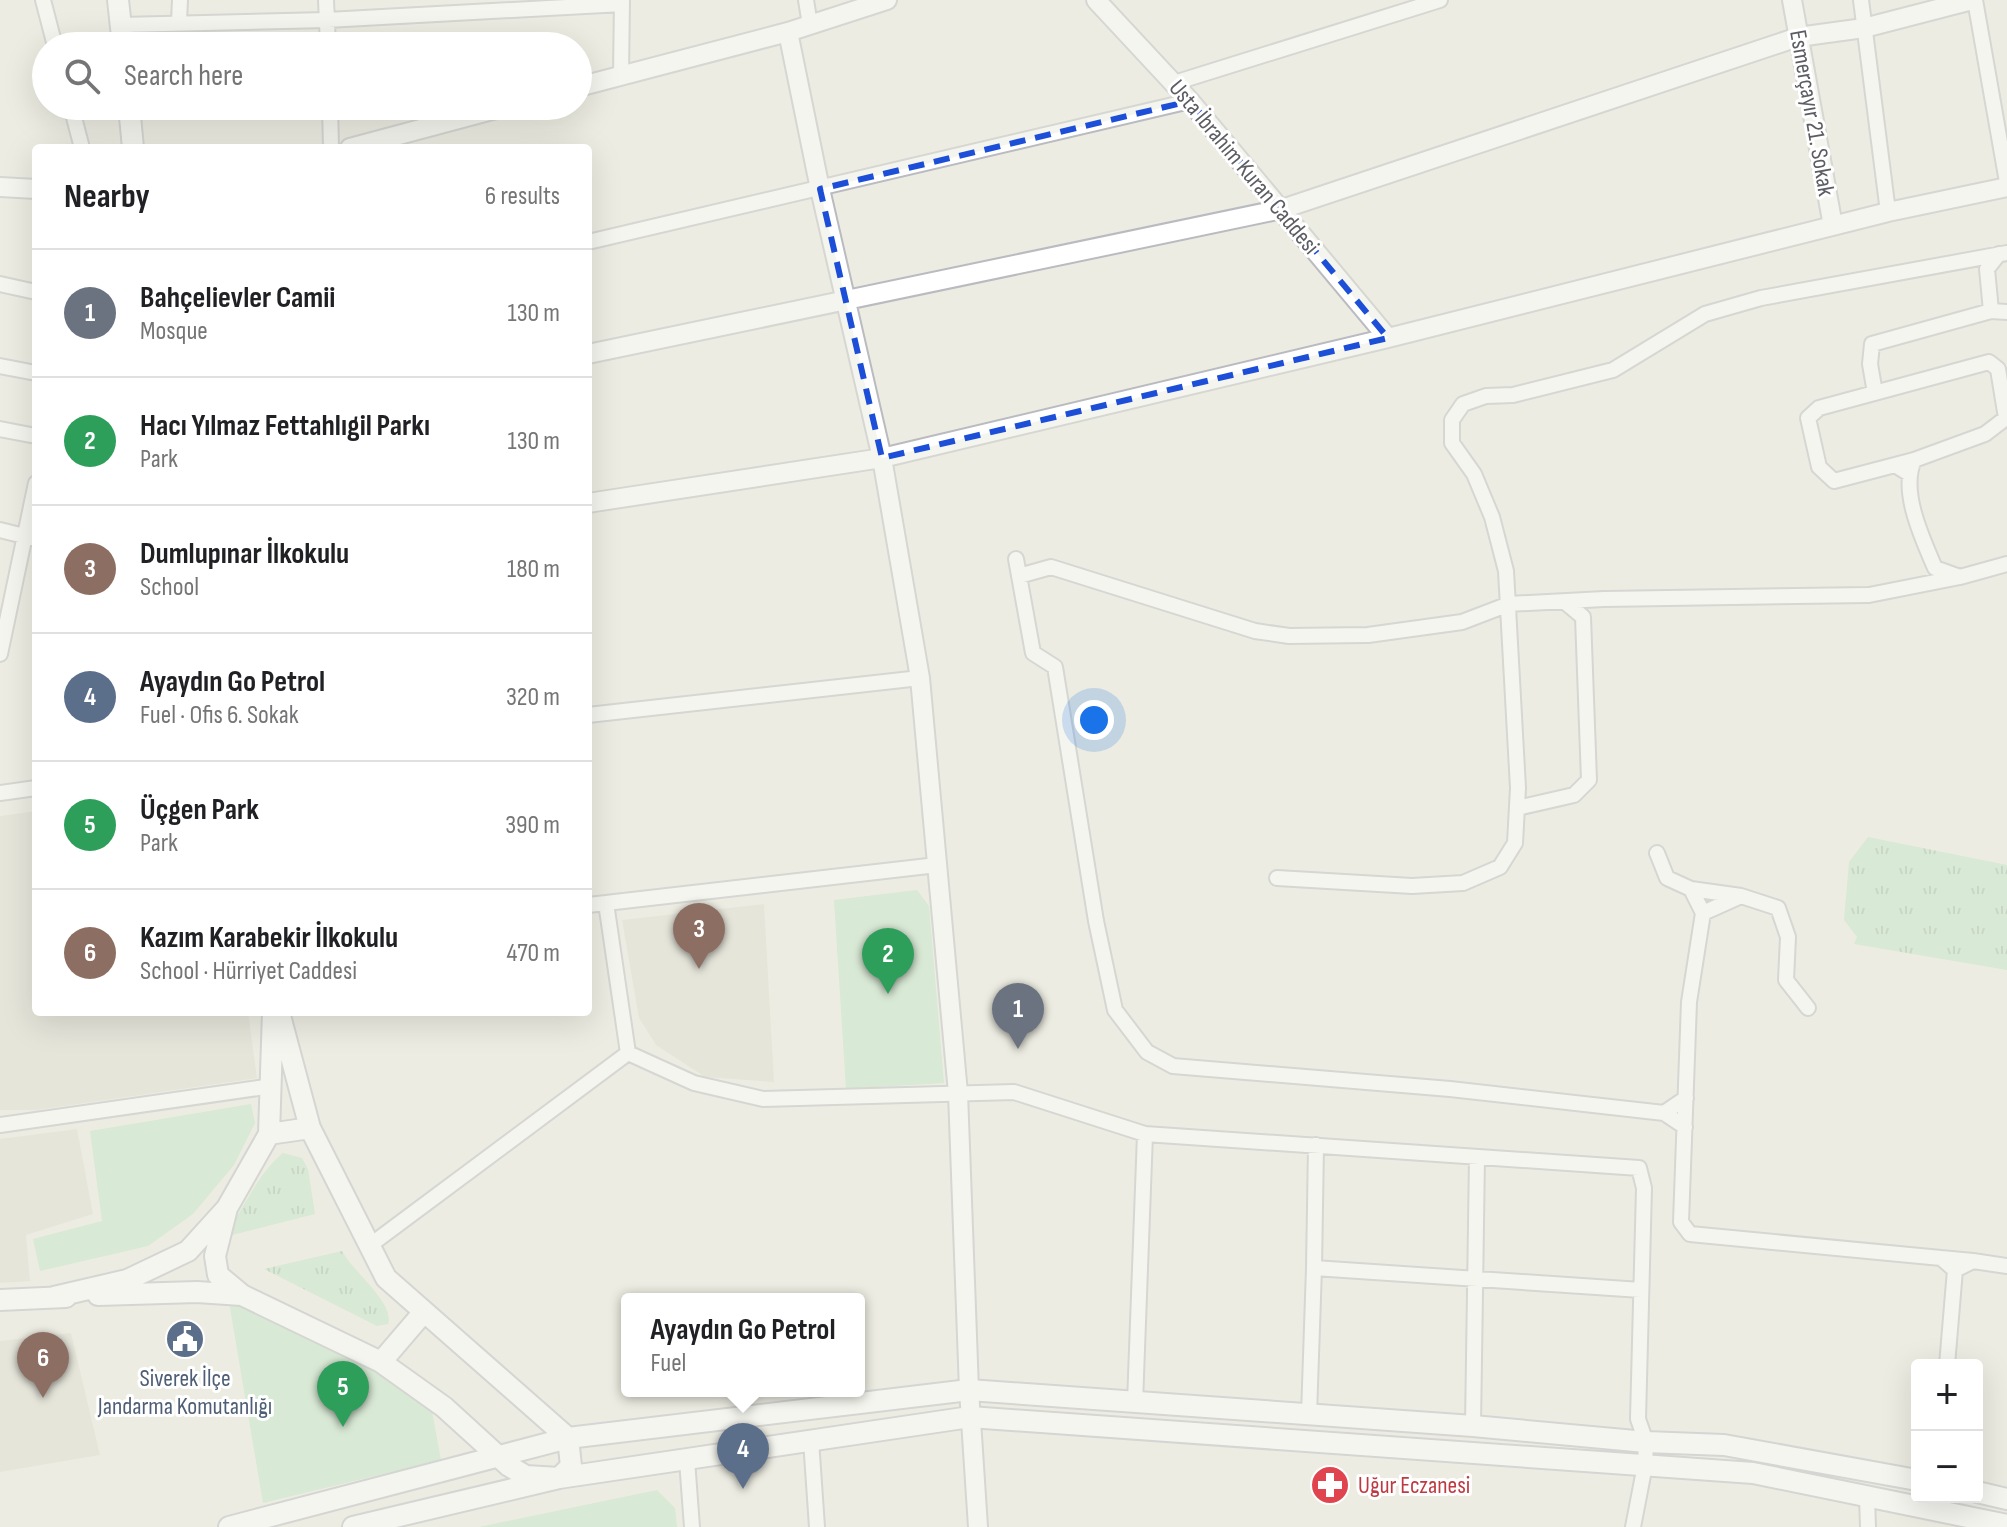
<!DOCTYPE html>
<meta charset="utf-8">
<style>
body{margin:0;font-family:"Sofia Sans Condensed",sans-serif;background:#f2f2f2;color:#202124}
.controls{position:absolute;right:24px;bottom:24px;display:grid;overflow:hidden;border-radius:8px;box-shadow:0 8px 32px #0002}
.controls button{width:72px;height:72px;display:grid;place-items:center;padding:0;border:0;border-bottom:2px solid #e0e0e0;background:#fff;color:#202124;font:40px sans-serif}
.you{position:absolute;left:1094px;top:720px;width:28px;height:28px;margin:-20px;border:6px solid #fff;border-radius:50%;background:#1a73e8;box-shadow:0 0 0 12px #1a73e833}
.badge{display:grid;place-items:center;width:52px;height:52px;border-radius:50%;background:#7c3aed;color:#fff;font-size:26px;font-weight:700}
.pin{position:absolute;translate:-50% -66px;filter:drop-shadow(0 2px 4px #0008)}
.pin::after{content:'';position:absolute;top:42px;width:28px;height:24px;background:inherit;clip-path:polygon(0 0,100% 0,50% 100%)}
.popup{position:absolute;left:621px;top:1293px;width:244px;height:104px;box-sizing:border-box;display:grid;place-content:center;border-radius:8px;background:#fff;filter:drop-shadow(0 2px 6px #0005);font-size:26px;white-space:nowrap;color:#757577}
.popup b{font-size:30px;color:#202124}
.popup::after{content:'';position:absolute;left:50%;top:100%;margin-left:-16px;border:16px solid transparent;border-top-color:#fff}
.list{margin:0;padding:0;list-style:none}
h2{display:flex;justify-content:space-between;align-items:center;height:104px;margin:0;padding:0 32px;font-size:34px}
h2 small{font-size:26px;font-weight:400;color:#757577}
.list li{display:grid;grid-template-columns:52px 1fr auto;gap:24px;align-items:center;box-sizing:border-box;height:128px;padding:0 32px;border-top:2px solid #e0e0e0}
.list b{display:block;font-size:30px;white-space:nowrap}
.list p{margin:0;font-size:26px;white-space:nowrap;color:#757577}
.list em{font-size:26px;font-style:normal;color:#757577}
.icon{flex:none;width:44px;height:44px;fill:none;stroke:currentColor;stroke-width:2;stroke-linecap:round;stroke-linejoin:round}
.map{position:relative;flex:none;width:2007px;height:1527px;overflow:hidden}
.search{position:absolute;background:#fff;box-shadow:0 8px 32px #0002;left:32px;top:32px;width:560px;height:88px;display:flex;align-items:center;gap:20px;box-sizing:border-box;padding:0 28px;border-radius:44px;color:#757577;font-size:30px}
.panel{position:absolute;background:#fff;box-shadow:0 8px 32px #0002;left:32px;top:144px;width:560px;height:872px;border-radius:8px}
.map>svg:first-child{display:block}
</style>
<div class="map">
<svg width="2007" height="1527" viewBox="0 0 2007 1527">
<defs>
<pattern id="grass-tufts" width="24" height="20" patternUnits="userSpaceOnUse" patternTransform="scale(2)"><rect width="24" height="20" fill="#bfe4c5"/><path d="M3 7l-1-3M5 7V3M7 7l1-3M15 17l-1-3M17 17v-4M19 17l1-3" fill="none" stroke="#9ebca4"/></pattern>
</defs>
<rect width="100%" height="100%" fill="#edece2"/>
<!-- education -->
<path fill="#dddcd0" d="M36 811V1012H248L257 1078 37 1110H0V816Z
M764 904 774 1082 705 1077 656 1045 639 1018 622 920Z
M77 1129 93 1214 26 1235 30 1281 0 1283V1139Z
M71 1333 100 1455 0 1472V1341Z"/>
<!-- grass -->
<path fill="url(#grass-tufts)" d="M1868 837 2007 865V970L1854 944 1857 937 1844 920 1849 862Z
M283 1153 302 1158 308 1169 315 1214 224 1237C243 1210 258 1173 283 1153Z
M342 1251C353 1272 395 1303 388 1324L377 1326 264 1269Z"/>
<!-- park -->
<path fill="#bfe4c5" d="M917 890 929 906 944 1083 846 1089 834 900Z
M251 1104 255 1123 234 1165 193 1214 148 1246 40 1271 33 1239 102 1221 90 1131Z
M229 1302 252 1303 429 1395 441 1460 263 1503Z
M657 1490 675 1508 677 1527H479Z"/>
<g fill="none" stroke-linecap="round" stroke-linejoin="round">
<!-- minor casing -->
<g stroke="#babbc1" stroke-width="18">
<path id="minor" d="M43 0 55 46
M326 0 328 46
M806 0 810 25
M1861 0 1888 212
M1975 0 2007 182
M179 21 180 0
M121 25 327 20 622 4
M621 75 622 0
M1174 83 1440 0
M71 106 82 148
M330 106 331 148
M588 242 1190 101
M0 284 36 292
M1991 311 1987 269 1999 254
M0 366 36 373
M1875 393 1870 364 1872 344 1991 311 2007 312
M0 429 36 436
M1895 465 1834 481 1819 467 1808 418 1819 408 1989 362 1998 369 2006 418 1985 434 1914 460
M1908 473 1895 465 1914 460C1900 491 1922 538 1935 568L1960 577 2007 564
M0 530 36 539
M1016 559 1033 653 1055 667 1096 921 1115 1010 1147 1052 1173 1066 1450 1089 1664 1113
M1019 576 1051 567 1255 631 1289 636 1368 635 1462 622 1509 604 1604 599 1869 595 1960 577
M0 654 36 483
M588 715 920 678
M0 793 36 788
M1517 808 1574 795 1589 780 1583 617 1565 602
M1657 853 1667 878 1691 889 1703 913 1689 1002 1681 1222 1690 1234 1941 1258 1955 1270 1947 1365
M1277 878 1412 886 1463 883 1500 867 1515 843 1518 788 1506 571 1492 517 1474 474 1452 443V420L1463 404 1486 396 1513 395 1613 370 1705 314 1761 298 2007 253
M1691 889 1741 896 1703 913
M1741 896 1778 908 1788 937 1786 980 1808 1008
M606 903 937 865
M588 905 606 903 628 1053
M0 1125 272 1086
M1685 1127 1664 1113 1686 1098
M1316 1145 1314 1268 1641 1290
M369 1246 628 1053 694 1083 763 1099 1014 1092 1145 1134 1639 1168 1644 1188 1638 1419 1646 1442 1645 1465 1633 1527
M1941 1258 1973 1261 1955 1270
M1973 1261 2007 1266
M1135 1403 1145 1134
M1309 1415 1314 1268
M1473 1426 1477 1157
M811 1440 817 1527
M687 1460 692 1527
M1867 1498 1868 1527"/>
</g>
<!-- tertiary casing -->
<g stroke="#babbc1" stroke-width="22">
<path id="tertiary" d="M1096 0 1190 101 1388 338
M1792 0 1833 226
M788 32 820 189 882 458 920 678 958 1093 969 1390 978 1527
M578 87 788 32 887 0
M350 148 507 106
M0 187 36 189
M588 354 1282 209 1798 37 1864 28 1972 0
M588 503 882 458 1388 338 1888 212 2007 187"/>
</g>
<!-- secondary casing -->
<g stroke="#b8bac0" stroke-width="24">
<path id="secondary" d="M118 0 123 46
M129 106 133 148
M269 1134 310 1128
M227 1208 215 1256 218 1275 242 1295 381 1362 444 1407 509 1466 526 1476 559 1478 571 1466 568 1438 386 1278 310 1128 279 1012
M98 1295 197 1292 242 1295
M54 1297 127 1280 188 1251 227 1208 269 1134 273 1012
M0 1300 66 1297
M381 1362 423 1313
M1977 1492 2007 1499
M229 1527 568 1438 969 1390 1473 1426 1646 1442 1724 1445 1917 1480
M353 1527 559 1478 970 1417 1753 1473 2007 1525"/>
</g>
<!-- minor -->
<use href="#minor" stroke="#fff" stroke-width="14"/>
<!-- tertiary -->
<use href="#tertiary" stroke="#fff" stroke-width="18"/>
<!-- secondary -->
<use href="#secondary" stroke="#fff" stroke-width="20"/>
</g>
<!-- marked area -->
<path d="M0 0H2007V1527H0ZM1190 101 1388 338 882 458 820 189Z" fill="#edece2" fill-opacity=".55" fill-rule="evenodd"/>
<path fill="none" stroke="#1d4ed8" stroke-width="6" stroke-dasharray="16 10" stroke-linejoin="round" d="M1190 101 1388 338 882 458 820 189Z"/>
<!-- icons -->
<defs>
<g id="civic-disc" transform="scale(2)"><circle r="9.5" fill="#5c6f8a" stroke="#fff"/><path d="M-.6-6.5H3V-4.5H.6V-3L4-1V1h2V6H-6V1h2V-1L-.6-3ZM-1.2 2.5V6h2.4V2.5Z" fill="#fff"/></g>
<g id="pharmacy-disc" transform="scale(2)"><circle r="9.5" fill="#e0444e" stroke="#fff"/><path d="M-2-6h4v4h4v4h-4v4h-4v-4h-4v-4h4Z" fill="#fff"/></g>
</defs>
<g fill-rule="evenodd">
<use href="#civic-disc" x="185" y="1339"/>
<use href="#pharmacy-disc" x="1330" y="1485"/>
</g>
<g text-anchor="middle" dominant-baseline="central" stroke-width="6" stroke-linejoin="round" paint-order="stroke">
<!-- street labels -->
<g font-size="24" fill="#5b5d63" stroke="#fff">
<text transform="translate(1812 113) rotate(80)">Esmerçayır 21. Sokak</text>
<text transform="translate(1244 167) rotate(50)">Usta İbrahim Kuran Caddesi</text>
</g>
<!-- service labels -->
<g font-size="24" fill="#4e5e75" stroke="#fff">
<text x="185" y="1378">Siverek İlçe<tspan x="185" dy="28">Jandarma Komutanlığı</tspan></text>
</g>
<!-- health labels -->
<g font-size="24" fill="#be3a42" stroke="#fff" text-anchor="start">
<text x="1358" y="1485">Uğur Eczanesi</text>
</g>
</g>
</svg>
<div class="controls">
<button>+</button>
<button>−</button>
</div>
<div class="you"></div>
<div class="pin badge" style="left:1018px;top:1049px;background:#6b7280">1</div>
<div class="pin badge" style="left:888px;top:994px;background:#2e9e5b">2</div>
<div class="pin badge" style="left:699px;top:969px;background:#8d6e63">3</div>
<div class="pin badge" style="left:743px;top:1489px;background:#5c6f8a">4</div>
<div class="popup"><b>Ayaydın Go Petrol</b>Fuel</div>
<div class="pin badge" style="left:343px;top:1427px;background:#2e9e5b">5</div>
<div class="pin badge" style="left:43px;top:1398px;background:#8d6e63">6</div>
<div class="search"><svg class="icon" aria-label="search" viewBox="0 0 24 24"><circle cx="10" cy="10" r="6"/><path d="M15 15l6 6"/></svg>Search here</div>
<section class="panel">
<h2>Nearby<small>6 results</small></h2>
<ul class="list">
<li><span class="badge" style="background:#6b7280">1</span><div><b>Bahçelievler Camii</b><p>Mosque</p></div><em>130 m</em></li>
<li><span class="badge" style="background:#2e9e5b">2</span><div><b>Hacı Yılmaz Fettahlıgil Parkı</b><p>Park</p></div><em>130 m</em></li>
<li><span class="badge" style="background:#8d6e63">3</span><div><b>Dumlupınar İlkokulu</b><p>School</p></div><em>180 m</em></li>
<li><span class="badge" style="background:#5c6f8a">4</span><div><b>Ayaydın Go Petrol</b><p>Fuel · Ofis 6. Sokak</p></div><em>320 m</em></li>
<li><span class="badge" style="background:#2e9e5b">5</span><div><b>Üçgen Park</b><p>Park</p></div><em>390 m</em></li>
<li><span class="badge" style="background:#8d6e63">6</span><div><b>Kazım Karabekir İlkokulu</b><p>School · Hürriyet Caddesi</p></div><em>470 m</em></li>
</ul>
</section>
</div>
